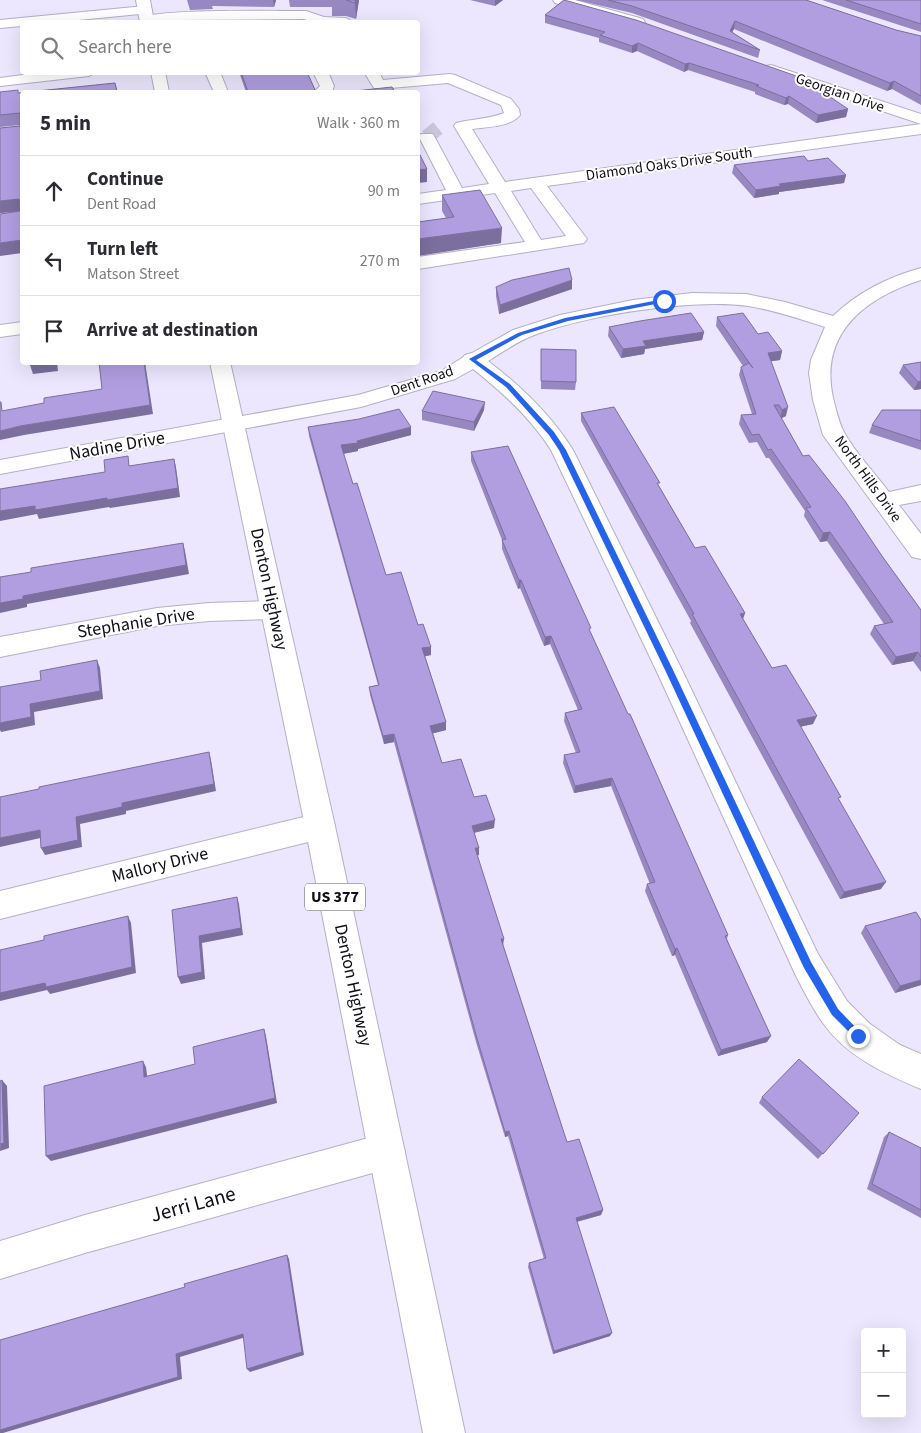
<!DOCTYPE html>
<meta charset="utf-8">
<style>
body{margin:0;font-family:"Source Sans 3",sans-serif;background:#f7f7f7;color:#2b2b33}
.controls{position:absolute;right:15px;bottom:15px;display:grid;overflow:hidden;border-radius:5px;box-shadow:0 5px 20px #0002}
.controls button{width:45px;height:45px;display:grid;place-items:center;padding:0;border:0;border-bottom:1px solid #e1e1e2;background:#fff;color:#2b2b33;font:25px sans-serif}
.stop{position:absolute;width:15px;height:15px;margin:-11px;border:4px solid #2563eb;border-radius:50%;background:#fff}
.stop.end{background:#2563eb;border-color:#fff;box-shadow:0 1px 5px #0008}
.list{margin:0;padding:0;list-style:none}
h2{display:flex;justify-content:space-between;align-items:center;height:65px;margin:0;padding:0 20px;font-size:21px}
h2 small{font-size:16px;font-weight:400;color:#7c7c81}
.list li{display:grid;grid-template-columns:32px 1fr auto;gap:15px;align-items:center;box-sizing:border-box;height:70px;padding:0 20px;border-top:1px solid #e1e1e2}
.list b{display:block;font-size:19px;white-space:nowrap}
.list p{margin:0;font-size:16px;white-space:nowrap;color:#7c7c81}
.list em{font-size:16px;font-style:normal;color:#7c7c81}
.icon{flex:none;width:28px;height:28px;fill:none;stroke:currentColor;stroke-width:2;stroke-linecap:round;stroke-linejoin:round}
.map{position:relative;flex:none;width:921px;height:1433px;overflow:hidden}
.search{position:absolute;background:#fff;box-shadow:0 5px 20px #0002;left:20px;top:20px;width:400px;height:55px;display:flex;align-items:center;gap:12px;box-sizing:border-box;padding:0 18px;border-radius:5px;color:#7c7c81;font-size:19px}
.panel{position:absolute;background:#fff;box-shadow:0 5px 20px #0002;left:20px;top:90px;width:400px;height:275px;border-radius:5px}
.map>svg:first-child{display:block}
</style>
<div class="map">
<svg width="921" height="1433" viewBox="0 0 921 1433">
<rect width="100%" height="100%" fill="#ece7fe"/>
<g fill="none" stroke-linecap="round" stroke-linejoin="round">
<!-- minor-tunnel -->
<path stroke="#cbc6db" stroke-width="15" stroke-dasharray="15 8" stroke-linecap="butt" d="M427 137 438 128"/>
<!-- minor casing -->
<g stroke="#b4afc4" stroke-width="2">
<path id="minor" d="M553 0H575L643 19 645 22 638 26 555 3Z
M145 6 150 7 152 10 150 13 58 22H22V26L0 28V20Z
M306 11 324 17 346 18 353 22H313L304 19 176 20 145 22 140 19C149 8 284 11 306 11Z
M771 65 921 114V124L766 72 764 69 766 66Z
M45 72H96L89 76 0 86V78Z
M205 72H220L228 92H214Z
M313 72H328L334 86 332 92H314L320 86Z
M364 72H379L383 80 450 74 455 75 511 99 519 109 520 115C511 127 486 127 472 129L505 182 921 124V134L547 186 587 239 584 243 418 269V257L525 242 495 193 418 204V194L446 190 419 137 421 134H433L462 188 489 184 454 126 456 123C472 119 489 119 504 113L501 105 448 83 379 89 374 88ZM531 188 566 236 541 240 511 191Z
M921 268V280C865 298 819 333 833 398 836 409 839 424 845 434 857 455 875 473 889 492L921 485V501L899 505 921 534V559L912 557 823 435 813 400 809 373 811 360 825 327C800 319 774 310 748 306 692 298 579 316 527 338 514 344 501 353 488 361 521 386 551 415 573 450L683 672 818 954 847 1001 870 1024 900 1045 921 1054V1089C885 1074 846 1056 823 1023 812 1008 804 991 796 976L657 672 551 450C531 418 502 392 473 369L455 379 361 407 0 474V460L358 395 441 371 462 358 465 355 472 353 513 330 560 315 633 300 692 293 746 294 785 302 833 316C857 293 888 277 921 268Z
M22 322V334L0 337V325Z
M273 601 282 603 286 610 282 617 273 619 209 621 157 626 0 657V637L157 608 209 603Z
M320 813 330 817 335 826 330 835 320 839 0 919V891Z
M387 1133 400 1138 405 1151 400 1164 387 1169 85 1253 0 1279V1241L85 1215Z"/>
</g>
<!-- major casing -->
<g stroke="#b4afc4" stroke-width="2">
<path id="major" d="M136 0H150L154 22H140Z
M151 72H165L169 92H155Z
M210 362H230L335 826 465 1433H423L305 826Z"/>
</g>
<!-- minor -->
<use href="#minor" fill="#fff" fill-rule="evenodd"/>
<!-- major -->
<use href="#major" fill="#fff" fill-rule="evenodd"/>
</g>
<!-- wall -->
<path fill="#9788c2" d="M187 0H276L274 7 212 6 213 9 190 10Z
M289 0H359L356 19 346 16H332V7H290Z
M470 0H503L495 6Z
M564 0 848 109 846 117 816 123 788 104 784 105 755 94V92L688 70 684 72 637 51 632 53 599 42V38L545 23V15Z
M576 0H806L896 30 921 36V105L892 89 887 91 734 29 732 32 760 50 758 58 632 13Z
M822 0H921V32Z
M239 72H307L316 92H246Z
M115 83 118 92H22V253L20 211 0 213V128L20 126V125L0 127V92L18 93Z
M808 161 846 175 844 183 779 192V194L754 198 732 173 734 165Z
M442 195 501 243 418 255V222L446 218 442 211Z
M496 287 572 289 499 314 496 296Z
M717 317 758 334 782 351 780 360 771 361 786 416 781 418 803 456 882 556 921 610V672L913 661 892 665 870 634 874 626 884 624 827 541 820 542 804 516 805 511 769 458H766L757 442 749 443 739 424 741 415 752 414 739 375 741 367 743 366 716 326Z
M609 327 704 332 702 340 645 349 644 354 621 358 608 336Z
M541 349 576 382 575 390 541 389Z
M921 362V389L914 390 899 373 903 365Z
M484 410 474 431 422 420V411Z
M921 410V450L869 433 872 425Z
M581 413 659 486 695 548 745 613 743 619 772 668 813 724 800 727 839 801 881 889 840 899 690 623 691 621 581 421Z
M308 427 411 435 358 449V451L343 454 353 484 386 575 418 625 431 647V655L425 656 446 722V730L433 733 442 763 474 797 494 828 474 833 479 855H477L503 946 567 1142 603 1210 601 1215 577 1222 610 1336 553 1354 528 1267 529 1263 544 1259 508 1136 505 1137 476 1042 394 742 384 744 370 695 369 687 378 685 309 436Z
M471 452 590 633 728 935 727 939 767 1042 718 1056 675 955 672 956 645 891 647 884H650L611 786 574 793 563 763 564 755 576 753 564 721 565 713 578 710 550 644 544 646 520 588 518 589 502 549V540L471 461Z
M865 926 921 985 895 993 861 933Z
M762 1097 859 1113 818 1159 759 1103Z
M889 1132 921 1148V1218L867 1189 884 1137Z"/>
<!-- shaded-wall -->
<path fill="#7b6f9e" d="M273 0H276L274 7Z
M355 0H359L356 19 355 3Z
M495 0H503L495 6Z
M735 21 734 29 729 38 730 31Z
M638 43 637 51 632 53V46Z
M689 63 688 70 684 72 685 64Z
M894 81 892 89 887 91 890 83Z
M789 96 788 104 784 105 786 98Z
M848 109 846 117 816 123 818 115Z
M427 169V182L418 183V170Z
M846 175 844 183 779 192V194L754 198 756 190 779 184Z
M19 199 22 211 0 213V201Z
M502 228 501 243 418 256V239Z
M22 240V253L0 256V243Z
M572 280V289L499 314 500 305Z
M704 332 702 340 645 349 644 354 621 358 623 349 643 341Z
M782 351 780 360 766 362 768 353Z
M52 362H57L58 371 33 374 30 365Z
M144 362H145L153 414 24 435 0 440V431L20 426 150 405Z
M921 381V389L914 390 918 382Z
M485 402 484 410 474 431V422Z
M788 407 786 416 780 419 782 410Z
M411 427V435L358 449V451L342 454 341 445Z
M174 459 176 467 180 497 110 508 109 507 39 519 37 514 0 521V511Z
M830 532 827 541 820 542 823 533Z
M183 543 185 551 189 574 27 604V607L0 613V603Z
M519 580H521L520 588 518 589Z
M745 613 742 621 740 614Z
M551 636 550 644 544 646 545 637Z
M431 647V655L422 657V648Z
M918 652 913 661 892 665 896 657Z
M97 660 100 668 103 699 34 712 35 725 1 732 0 730V723L30 704Z
M817 716 813 724 793 728 797 720Z
M446 722V730L431 734 430 726Z
M394 734V742L384 744 383 736Z
M209 752 211 760 216 791 126 811V814L80 824 82 847 45 855 41 848 76 817 122 803Z
M612 778 611 786 574 793 575 786Z
M495 820 494 828 472 833V826Z
M40 830 45 837 0 847V838Z
M475 848H479V855L475 856Z
M886 882 881 889 840 899 844 892Z
M237 897 239 904 243 935 202 943 205 979 181 984 178 977 199 936Z
M128 916 131 923 136 973 50 994 47 990 0 1001V993Z
M501 939H504L503 946H500Z
M677 948 675 955 672 956 675 949Z
M921 980V985L895 993 900 986Z
M264 1029 266 1036 277 1103 51 1161 46 1156Z
M771 1036 767 1042 718 1056 721 1050Z
M143 1061 146 1067 148 1083 144 1077Z
M2 1080 7 1086 9 1148 0 1151Z
M509 1131 508 1136 505 1137V1132Z
M603 1210 601 1215 575 1222 576 1218Z
M287 1255 289 1259 304 1355 250 1372 247 1369Z
M612 1333 610 1336 553 1354 554 1351Z
M243 1334 246 1337 180 1357 182 1379 3 1433H0V1430L176 1354Z"/>
<!-- building -->
<path fill="#b09ee1" stroke="#7b6f9e" d="M346 0H355V3Z
M564 0 636 20 802 78 848 109 818 115 789 96 786 98 756 86 759 85 689 63 685 64 638 43 632 46 600 35 605 32 545 15Z
M608 0H806L896 30 921 36V96L894 81 890 83 735 21 730 31 760 50 632 6Z
M846 0H921V24Z
M241 72H307L316 92H248Z
M115 83 117 92H22V240L0 243V214L20 211 19 199 0 201V128L20 126V113L0 115V92L18 90V93Z
M392 87 395 92H346Z
M418 151 427 169 418 170Z
M804 156 808 161 828 158 846 175 779 184 781 186 756 190 734 165Z
M480 190 502 228 418 239V222L454 217 442 195Z
M569 268 572 280 500 305 496 287 512 280Z
M691 313 704 332 643 341 646 346 623 349 609 327 640 321Z
M743 313 758 334 768 332 782 351 768 353 788 407 782 410 779 405H774L803 456 809 455 845 501 882 556 921 610V657L918 652 896 657 874 626 893 622 830 532 823 533 806 508 811 507 771 449 768 450 759 434 752 435 741 415 756 414 741 367 749 363 753 368 717 317Z
M541 349 576 350V382L541 381Z
M30 362H52L30 365Z
M99 362H144L150 405 20 426 0 431V402H1L2 411 44 403V398L102 389Z
M921 362V381L918 382 903 365Z
M433 391 485 402 474 422 422 411Z
M614 407 660 483H657L695 548 705 546 745 613 740 614 772 668 786 665 817 716 797 720 841 797 838 798 886 882 844 892 692 614H694L581 413Z
M399 409 411 427 357 441 358 443 341 445 353 484 357 483 386 575 401 572 418 625 423 624 431 647 422 648 446 722 430 726 442 763 461 759 474 797 486 795 495 820 472 826 479 848H475L504 939H501L567 1142 579 1139 603 1210 576 1218 612 1333 554 1351 529 1263 546 1258 509 1131 505 1132 476 1035 394 734 383 736 369 687 379 685 308 427 359 419Z
M882 410H921V441L872 425Z
M508 446 591 628 589 629 628 714H630L728 935 725 936 771 1036 721 1050 677 948 675 949 647 884 655 882 612 778 575 786 564 755 580 752 565 713 582 709 551 636 545 637 521 580H519L502 540 506 539 471 452Z
M128 456 129 466 174 459 178 488 107 500V498L35 510V506L0 511V489L105 472 104 460Z
M183 543 186 565 23 596V599L0 603V577L31 572V568Z
M97 660 100 691 30 704 31 717 0 723V687L41 680 40 671Z
M209 752 214 784 122 803V807L76 817 78 840 41 848 40 830 0 838V797L39 789V787Z
M237 897 241 928 199 936 202 972 178 977 172 910Z
M916 912 921 920V980L900 986 865 926Z
M128 916 132 967 46 987 45 983 0 993V950L44 940V936Z
M264 1029 275 1098 46 1156 44 1086 143 1061 144 1077 195 1064 193 1047Z
M799 1059 859 1113 823 1154 762 1097Z
M2 1080 4 1143 0 1144V1081Z
M889 1132 921 1148V1210L872 1184Z
M287 1255 302 1352 247 1369 243 1334 176 1354 178 1377 0 1430V1340L185 1287 184 1284Z"/>
<!-- route -->
<path fill="#2563eb" d="M664 299 666 302 568 321 522 335 476 360 510 384 554 432 566 450 674 672 811 962 838 1009 861 1033V1040L858 1041 832 1015 804 968 666 672 559 450 549 435 506 387 469 359 518 333 565 318Z"/>
<g text-anchor="middle" dominant-baseline="central" stroke-width="4" stroke-linejoin="round" paint-order="stroke">
<!-- far-street labels -->
<g font-size="15" fill="#100e16" stroke="#fff">
<text transform="translate(840 93) rotate(19)">Georgian Drive</text>
<text transform="translate(669 164) rotate(-8)">Diamond Oaks Drive South</text>
<text transform="translate(422 381) rotate(-19)">Dent Road</text>
<text transform="translate(868 479) rotate(54)">North Hills Drive</text>
</g>
<!-- shield labels -->
<rect fill="#fff" stroke="#58565c" stroke-width="1" x="305" y="883.5" width="60" height="27" rx="4"/>
<g font-size="16" font-weight="bold" fill="#100e16">
<text x="335" y="897">US 377</text>
</g>
<!-- street labels -->
<g font-size="18" fill="#100e16" stroke="#fff">
<text transform="translate(117 446) rotate(-10)">Nadine Drive</text>
<text transform="translate(269 589) rotate(78)">Denton Highway</text>
<text transform="translate(136 623) rotate(-9)">Stephanie Drive</text>
<text transform="translate(160 865) rotate(-14)">Mallory Drive</text>
<text transform="translate(353 985) rotate(78)">Denton Highway</text>
</g>
<!-- near-street labels -->
<g font-size="21" fill="#100e16" stroke="#fff">
<text transform="translate(193 1204) rotate(-15)">Jerri Lane</text>
</g>
</g>
</svg>
<div class="controls">
<button>+</button>
<button>−</button>
</div>
<div class="stop" style="left:664px;top:301px"></div>
<div class="stop end" style="left:858px;top:1036px"></div>
<div class="search"><svg class="icon" aria-label="search" viewBox="0 0 24 24"><circle cx="10" cy="10" r="6"/><path d="M15 15l6 6"/></svg>Search here</div>
<section class="panel">
<h2>5 min<small>Walk · 360 m</small></h2>
<ul class="list">
<li><svg class="icon" aria-label="ahead" viewBox="0 0 24 24"><path d="M12 20V5M6 11l6-6 6 6"/></svg><div><b>Continue</b><p>Dent Road</p></div><em>90 m</em></li>
<li><svg class="icon" aria-label="left" viewBox="0 0 24 24"><path d="M17 20v-9H6M10 6l-5 5 5 5"/></svg><div><b>Turn left</b><p>Matson Street</p></div><em>270 m</em></li>
<li><svg class="icon" aria-label="arrive" viewBox="0 0 24 24"><path d="M6 21V4h12l-3 4 3 4H6"/></svg><div><b>Arrive at destination</b></div></li>
</ul>
</section>
</div>
